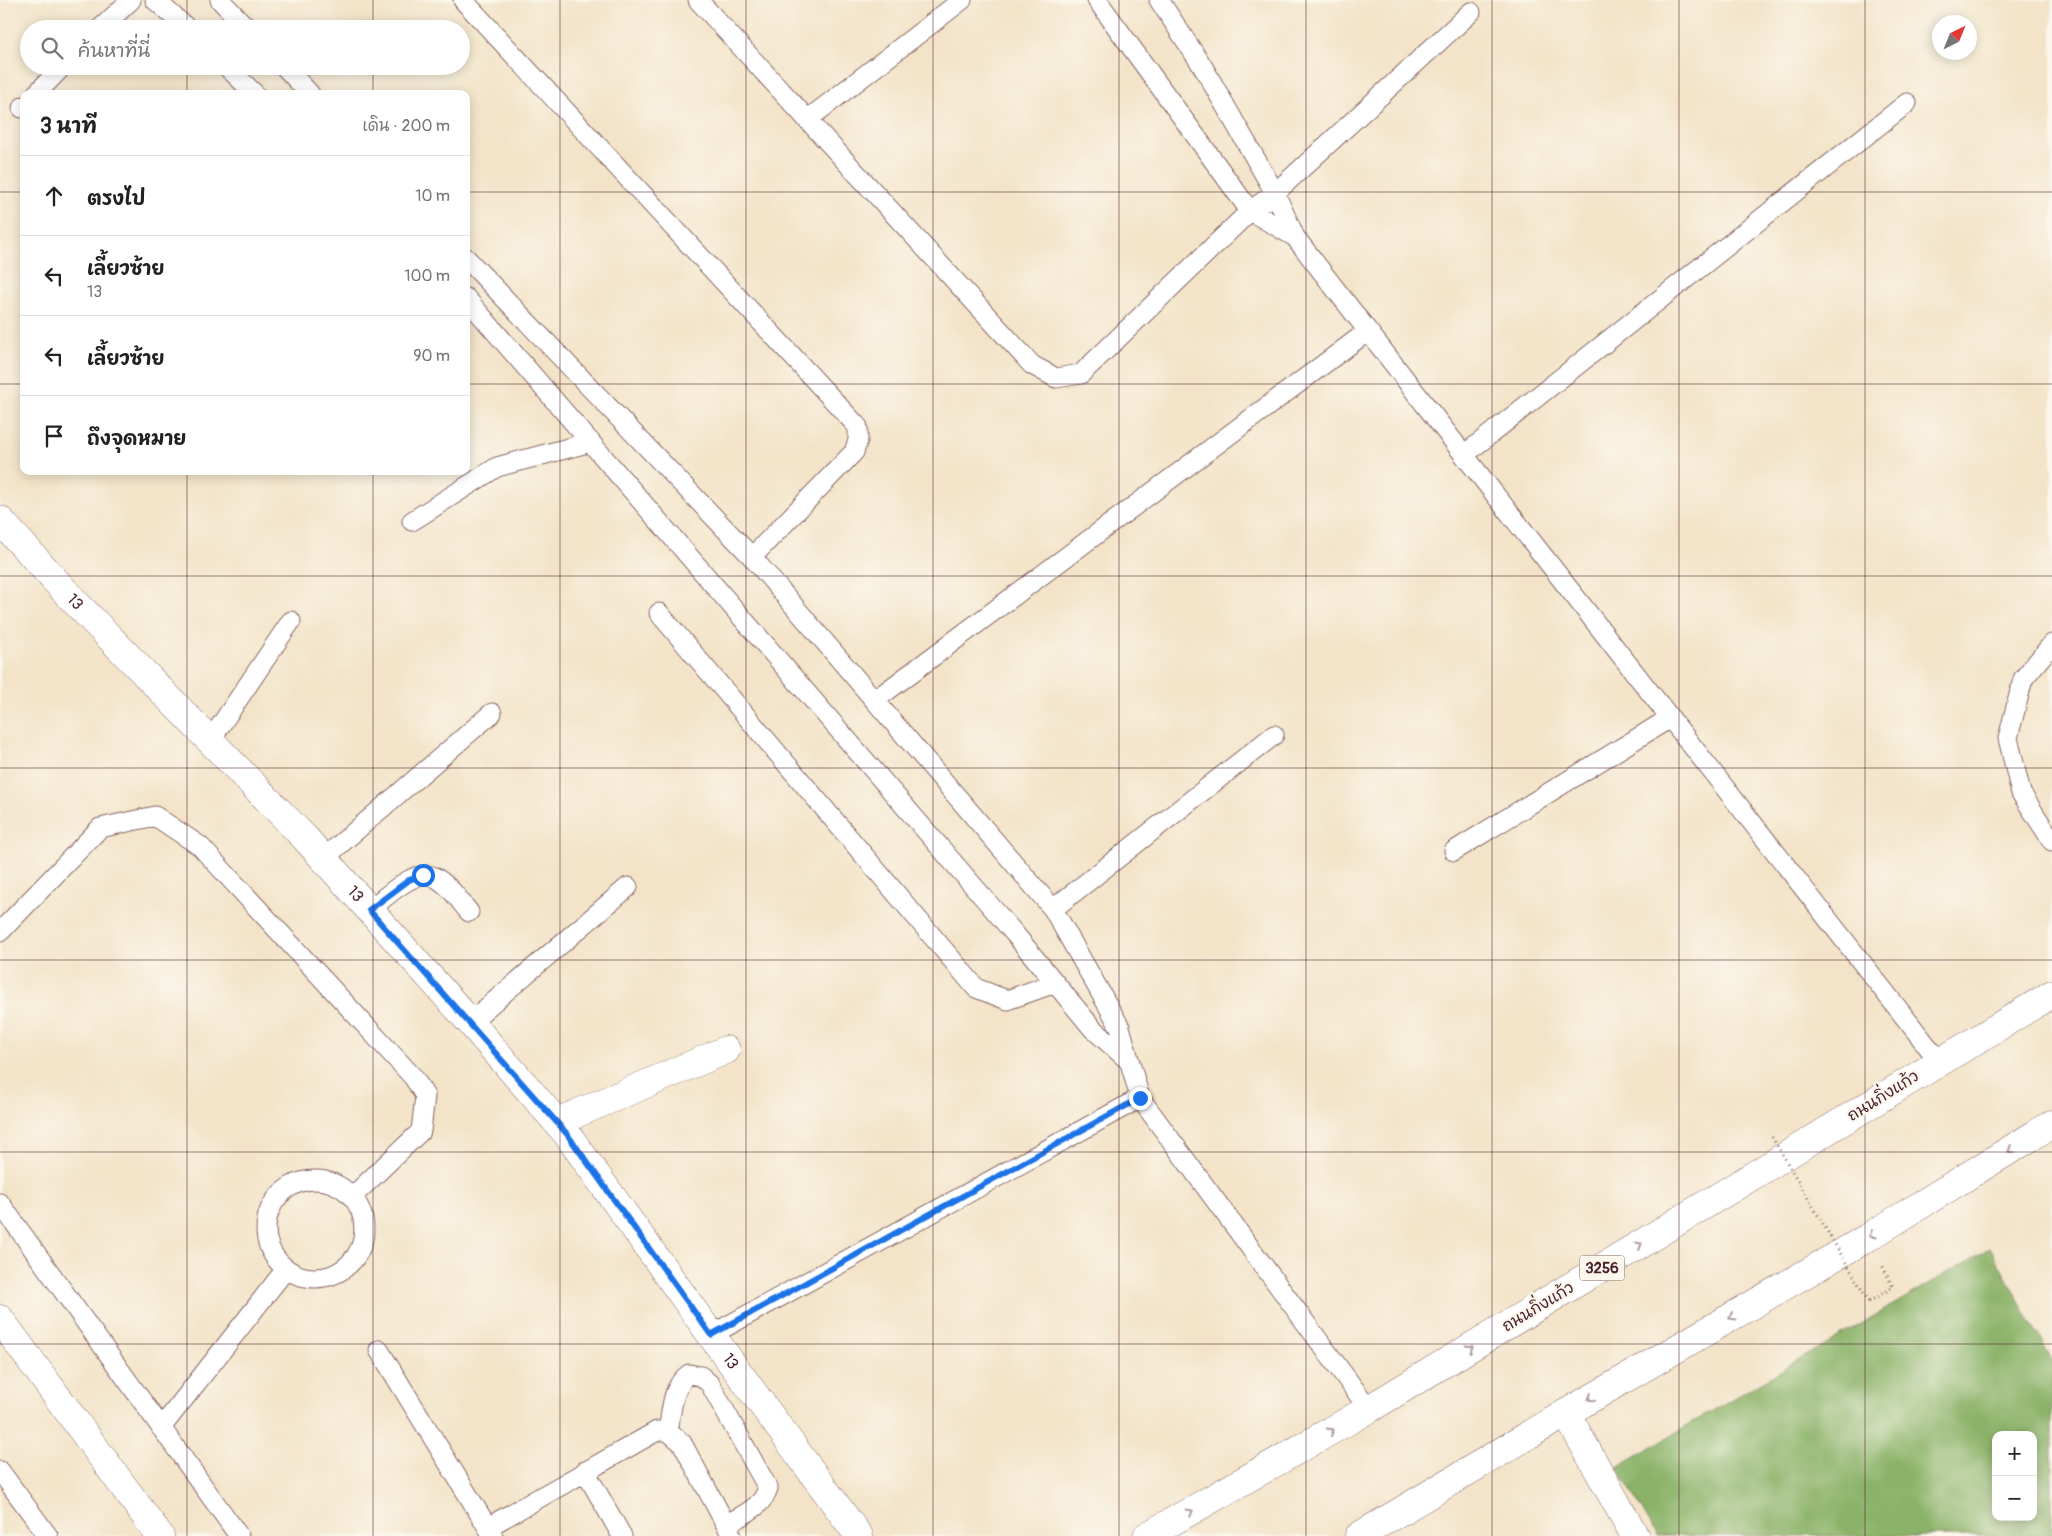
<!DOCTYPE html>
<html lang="th">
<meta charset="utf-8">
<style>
body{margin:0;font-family:Pangolin,"Playpen Sans Thai",sans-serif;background:#f6f6f6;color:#222}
.controls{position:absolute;right:15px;bottom:15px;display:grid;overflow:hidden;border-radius:10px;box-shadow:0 2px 12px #0003}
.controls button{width:45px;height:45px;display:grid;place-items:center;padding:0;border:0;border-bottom:1px solid #e0e0e0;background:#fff;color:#222;font:25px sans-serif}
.compass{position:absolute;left:1932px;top:15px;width:45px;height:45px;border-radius:50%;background:#fff;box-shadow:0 2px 12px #0003;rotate:43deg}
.stop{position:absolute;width:15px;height:15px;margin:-11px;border:4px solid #1a73e8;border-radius:50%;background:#fff}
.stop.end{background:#1a73e8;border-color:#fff;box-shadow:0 1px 5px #0008}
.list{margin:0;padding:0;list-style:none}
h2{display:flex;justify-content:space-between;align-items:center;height:65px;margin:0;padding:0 20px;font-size:21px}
h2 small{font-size:16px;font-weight:400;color:#767676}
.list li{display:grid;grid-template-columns:32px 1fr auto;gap:15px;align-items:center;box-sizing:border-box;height:80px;padding:0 20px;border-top:1px solid #e0e0e0}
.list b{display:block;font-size:19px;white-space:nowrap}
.list p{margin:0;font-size:16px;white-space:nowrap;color:#767676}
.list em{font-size:16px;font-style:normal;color:#767676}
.icon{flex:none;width:28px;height:28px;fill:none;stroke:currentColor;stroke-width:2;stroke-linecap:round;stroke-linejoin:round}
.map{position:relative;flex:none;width:2052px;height:1536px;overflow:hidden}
.search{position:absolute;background:#fff;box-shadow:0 2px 12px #0003;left:20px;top:20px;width:450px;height:55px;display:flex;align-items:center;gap:12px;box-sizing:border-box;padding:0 18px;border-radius:28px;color:#767676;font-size:19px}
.panel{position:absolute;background:#fff;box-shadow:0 2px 12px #0003;left:20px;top:90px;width:450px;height:385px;border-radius:10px}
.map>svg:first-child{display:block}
</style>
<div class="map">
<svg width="2052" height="1536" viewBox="0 0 2052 1536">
<rect width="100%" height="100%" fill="#fbf7ec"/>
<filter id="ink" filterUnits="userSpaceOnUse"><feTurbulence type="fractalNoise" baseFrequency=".02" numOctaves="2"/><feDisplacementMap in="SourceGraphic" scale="10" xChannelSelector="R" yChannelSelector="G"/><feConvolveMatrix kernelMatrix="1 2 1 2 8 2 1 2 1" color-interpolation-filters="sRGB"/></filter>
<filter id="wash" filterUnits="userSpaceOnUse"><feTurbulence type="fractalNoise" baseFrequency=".0096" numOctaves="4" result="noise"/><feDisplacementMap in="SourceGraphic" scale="20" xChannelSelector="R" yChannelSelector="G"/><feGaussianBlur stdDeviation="1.12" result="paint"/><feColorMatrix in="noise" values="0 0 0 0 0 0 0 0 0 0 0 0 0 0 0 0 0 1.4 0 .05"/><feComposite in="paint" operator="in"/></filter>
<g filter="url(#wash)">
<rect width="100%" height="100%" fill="#f3e4c9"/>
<!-- forest -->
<path fill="#8ab268" stroke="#6a684a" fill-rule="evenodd" d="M1990 1248 2052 1361V1536H1657L1617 1467ZM1996 1435H2033V1517H1996Z"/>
</g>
<g filter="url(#ink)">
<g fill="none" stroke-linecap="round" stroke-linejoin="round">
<!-- lane casing -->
<g stroke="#856462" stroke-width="21">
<path id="lane" d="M155 0 188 29
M220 0 248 29
M463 0 858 427V440L854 452 752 557
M698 0 1032 365 1056 378 1081 374 1250 211 1275 193 1471 12
M1097 0 1250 211 1295 237
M1159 0 1203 67 1275 193 1295 237 1464 455 1939 1061
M100 29 131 0
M226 66 255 94
M284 66 310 94
M36 94 63 66
M22 108 24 106
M807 120 962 0
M466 258 752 557 1053 909 1120 1027 1140 1098 1369 1409
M466 298 1014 933 1093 1029 1130 1062
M1464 455 1907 103
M412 521 497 467 591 442
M659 613 976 988 1007 1000 1055 983
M2052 644 2023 679 2008 738 2021 793 2052 841
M875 700 1368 331
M210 741 291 621
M1454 851 1670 718
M323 859 492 713
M1053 909 1274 735
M369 910C384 899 413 869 432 876 447 882 459 900 469 912
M0 932 100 828 155 816 200 846 414 1078 425 1096 421 1131 352 1197
M470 1022 628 887
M266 1229a49 49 0 1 1 98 0a49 49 0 1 1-98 0Z
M0 1203 239 1536
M711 1335 1140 1098
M379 1350 493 1536
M161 1428 286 1269
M668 1431C672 1411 671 1387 689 1374L701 1376 710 1384 768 1488C762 1508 743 1514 726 1525
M0 1471 48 1536
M585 1471 622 1536
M488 1527 657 1431H668L682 1443 732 1536"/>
</g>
<!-- street casing -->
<g stroke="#856462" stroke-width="29">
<g id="street">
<path id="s1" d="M0 520 75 602 305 838 470 1022 567 1134 711 1335 859 1536"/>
<path d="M557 1122 726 1050"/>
<path d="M0 1319 160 1536"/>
<path d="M1566 1413 1635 1536"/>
</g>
</g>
<!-- primary casing -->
<g stroke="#856462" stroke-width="29">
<path id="primary" d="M1147 1536 1369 1409 2052 994
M1359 1536 1566 1413 1867 1238 2052 1124"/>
</g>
<!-- path -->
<path stroke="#856462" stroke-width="3" stroke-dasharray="1 4" stroke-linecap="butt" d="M1869 1302 1893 1287 1882 1265"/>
<!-- lane -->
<use href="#lane" stroke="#fff" stroke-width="19"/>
<!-- street -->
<use href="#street" stroke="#fff" stroke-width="28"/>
<!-- primary -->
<use href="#primary" stroke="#fff" stroke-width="28"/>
<!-- path-bridge -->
<path stroke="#856462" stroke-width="3" stroke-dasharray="1 4" stroke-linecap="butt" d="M1772 1137 1869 1302"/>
</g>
<!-- one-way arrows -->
<defs><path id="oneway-chevron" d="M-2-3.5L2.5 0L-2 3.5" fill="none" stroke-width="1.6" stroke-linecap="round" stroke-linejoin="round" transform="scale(1.25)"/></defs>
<g stroke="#ae9aa0">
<use href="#oneway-chevron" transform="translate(2011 1150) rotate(148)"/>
<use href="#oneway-chevron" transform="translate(1872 1235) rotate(149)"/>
<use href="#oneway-chevron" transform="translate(1639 1245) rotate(-31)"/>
<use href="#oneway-chevron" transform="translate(1732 1317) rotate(150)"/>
<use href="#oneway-chevron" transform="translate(1470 1348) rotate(-31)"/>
<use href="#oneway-chevron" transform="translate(1591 1398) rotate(150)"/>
<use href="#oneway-chevron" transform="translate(1331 1431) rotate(-30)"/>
<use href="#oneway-chevron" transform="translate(1190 1512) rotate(-30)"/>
</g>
</g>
<g fill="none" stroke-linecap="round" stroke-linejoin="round" filter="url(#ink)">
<!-- route -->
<path stroke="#1a73e8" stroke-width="6" d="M423 875 409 880 369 910 567 1134 711 1335 1140 1098"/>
</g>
<!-- grid -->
<path fill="none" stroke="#4a1f2b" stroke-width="1" stroke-opacity="0.55" d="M187 0V29M373 0V29M560 0V1536M746 0V1536M933 0V1536M1119 0V1536M1306 0V1536M1492 0V1536M1679 0V1536M1865 0V1536M187 66V94M373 66V94M0 192H24M466 192H2052M0 384H24M466 384H2052M187 471V1536M373 471V1536M0 576H2052M0 768H2052M0 960H2052M0 1152H2052M0 1344H2052"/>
<g text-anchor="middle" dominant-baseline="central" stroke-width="4.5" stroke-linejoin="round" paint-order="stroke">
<!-- shield labels -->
<rect fill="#fbf7ec" stroke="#7f6065" stroke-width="1" x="1579.5" y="1255.5" width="45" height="25" rx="4"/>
<g font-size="15" font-weight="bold" fill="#4a1f2b">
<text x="1602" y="1268">3256</text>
</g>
<!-- street labels -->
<g font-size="16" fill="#4a1f2b" stroke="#fbf7ec">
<text stroke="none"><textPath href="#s1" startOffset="111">13</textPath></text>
<text stroke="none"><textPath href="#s1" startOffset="516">13</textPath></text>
<text transform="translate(1883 1096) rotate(-32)">ถนนกิ่งแก้ว</text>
<text transform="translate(1538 1307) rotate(-31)">ถนนกิ่งแก้ว</text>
<text stroke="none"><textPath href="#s1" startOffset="1116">13</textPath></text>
</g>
</g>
</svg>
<div class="controls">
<button>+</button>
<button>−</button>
</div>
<svg class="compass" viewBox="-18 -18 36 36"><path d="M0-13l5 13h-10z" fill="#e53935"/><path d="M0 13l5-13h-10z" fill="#767676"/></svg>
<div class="stop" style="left:423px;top:875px"></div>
<div class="stop end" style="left:1140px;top:1098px"></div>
<div class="search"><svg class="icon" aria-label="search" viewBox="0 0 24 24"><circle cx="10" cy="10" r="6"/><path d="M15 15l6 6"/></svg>ค้นหาที่นี่</div>
<section class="panel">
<h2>3 นาที<small>เดิน · 200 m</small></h2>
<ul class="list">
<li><svg class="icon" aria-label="ahead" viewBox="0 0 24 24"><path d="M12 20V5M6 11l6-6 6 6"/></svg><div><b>ตรงไป</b></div><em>10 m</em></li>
<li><svg class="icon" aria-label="left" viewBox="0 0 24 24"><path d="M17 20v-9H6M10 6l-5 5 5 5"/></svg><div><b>เลี้ยวซ้าย</b><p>13</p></div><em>100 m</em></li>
<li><svg class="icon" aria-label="left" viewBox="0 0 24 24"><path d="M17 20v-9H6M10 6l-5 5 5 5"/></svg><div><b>เลี้ยวซ้าย</b></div><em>90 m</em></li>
<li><svg class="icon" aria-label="arrive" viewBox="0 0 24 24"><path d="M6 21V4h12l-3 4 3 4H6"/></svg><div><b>ถึงจุดหมาย</b></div></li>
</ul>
</section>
</div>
